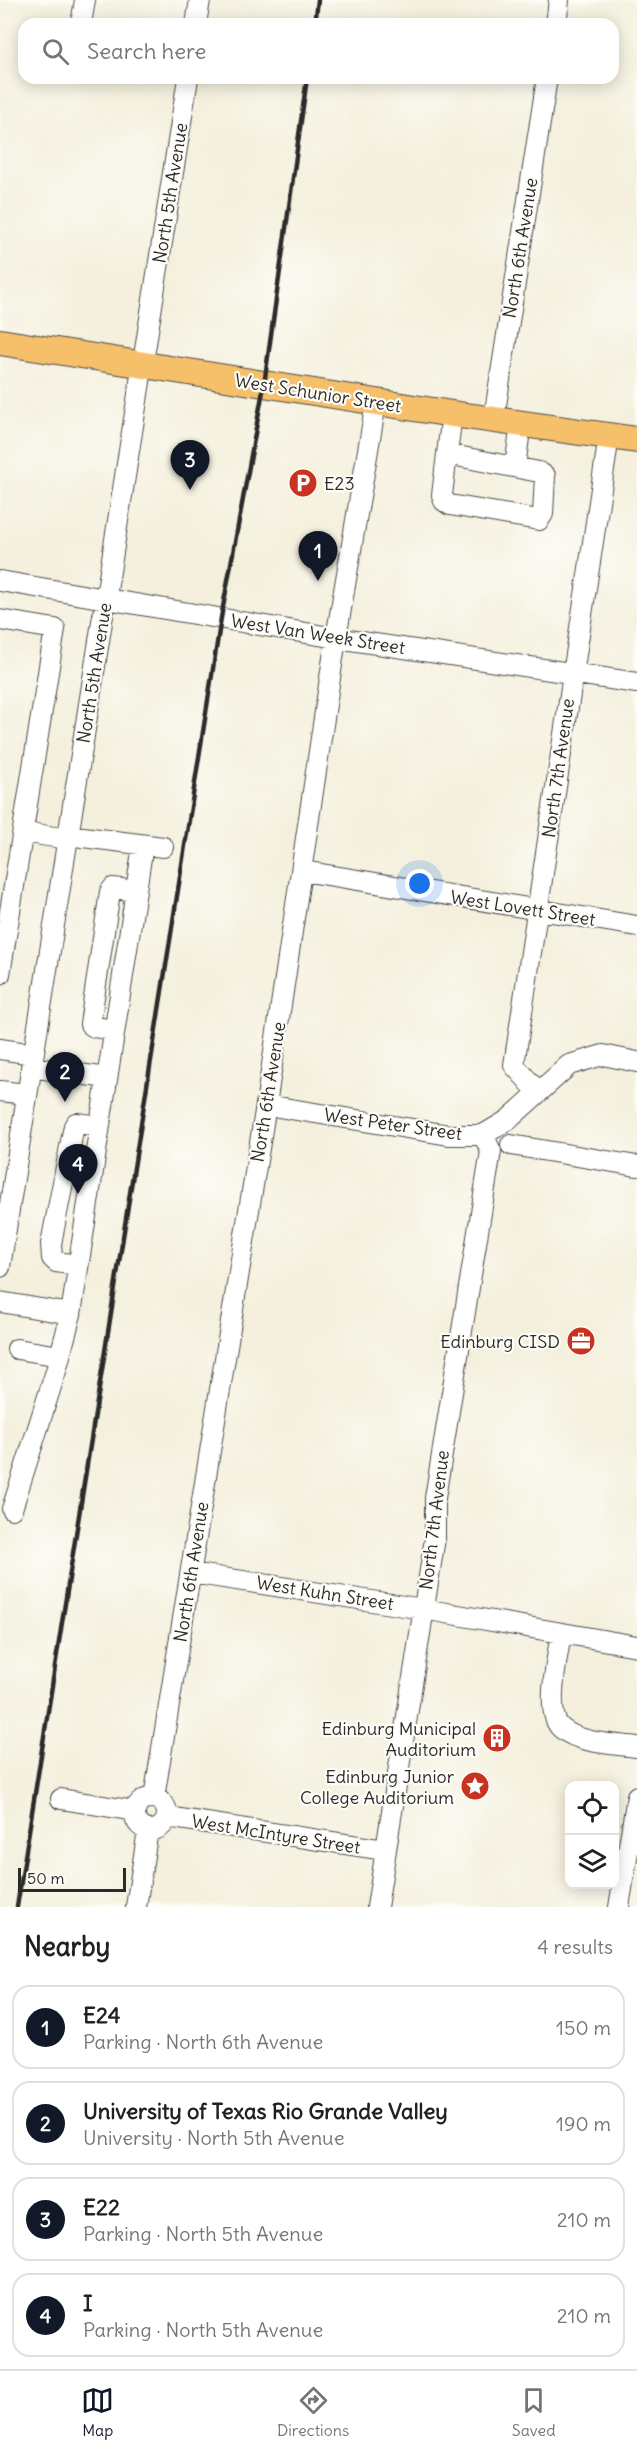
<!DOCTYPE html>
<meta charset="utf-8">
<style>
body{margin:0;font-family:Delius,sans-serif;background:#f6f6f6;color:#202124}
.controls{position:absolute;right:18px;bottom:18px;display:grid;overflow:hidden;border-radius:12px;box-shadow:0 3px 15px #0003}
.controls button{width:54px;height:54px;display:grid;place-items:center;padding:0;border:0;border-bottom:2px solid #e0e0e0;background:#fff;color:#202124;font:30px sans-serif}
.scale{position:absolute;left:18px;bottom:15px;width:108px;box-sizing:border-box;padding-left:6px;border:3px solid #2b2b2b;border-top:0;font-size:16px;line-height:21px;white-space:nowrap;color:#2b2b2b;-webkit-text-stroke:4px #fdfcf7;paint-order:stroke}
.you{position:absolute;left:420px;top:884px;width:21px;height:21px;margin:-15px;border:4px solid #fff;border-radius:50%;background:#1a73e8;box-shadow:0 0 0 9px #1a73e833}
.badge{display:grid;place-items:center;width:39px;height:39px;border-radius:50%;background:#111827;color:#fff;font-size:20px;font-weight:700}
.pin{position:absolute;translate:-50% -50px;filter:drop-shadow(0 2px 3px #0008)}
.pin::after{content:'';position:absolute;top:32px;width:21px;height:18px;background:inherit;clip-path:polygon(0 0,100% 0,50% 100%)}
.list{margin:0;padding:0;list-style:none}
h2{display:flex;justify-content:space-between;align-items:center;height:78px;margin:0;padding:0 24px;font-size:26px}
h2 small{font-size:20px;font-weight:400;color:#757577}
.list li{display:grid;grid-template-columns:39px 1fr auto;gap:18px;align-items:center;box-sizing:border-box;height:84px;margin:0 12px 12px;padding:0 12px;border:2px solid #e0e0e0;border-radius:18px}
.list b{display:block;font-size:22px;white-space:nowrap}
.list p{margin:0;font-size:20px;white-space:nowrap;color:#757577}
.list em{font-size:20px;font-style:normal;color:#757577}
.icon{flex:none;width:33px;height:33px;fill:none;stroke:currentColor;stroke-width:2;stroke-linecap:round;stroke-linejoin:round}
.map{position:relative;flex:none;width:637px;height:1907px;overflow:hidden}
.search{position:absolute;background:#fff;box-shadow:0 3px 15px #0003;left:18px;right:18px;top:18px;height:66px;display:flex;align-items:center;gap:15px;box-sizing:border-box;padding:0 21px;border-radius:18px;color:#757577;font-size:22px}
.sheet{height:462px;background:#fff}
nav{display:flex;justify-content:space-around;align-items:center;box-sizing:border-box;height:84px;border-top:2px solid #e0e0e0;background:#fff;font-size:16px;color:#757577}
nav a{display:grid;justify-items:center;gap:3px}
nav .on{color:#111827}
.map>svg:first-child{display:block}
</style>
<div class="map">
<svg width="637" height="1907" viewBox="0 0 637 1907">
<rect width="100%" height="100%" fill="#fdfcf7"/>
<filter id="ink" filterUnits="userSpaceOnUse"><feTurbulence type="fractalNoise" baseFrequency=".0167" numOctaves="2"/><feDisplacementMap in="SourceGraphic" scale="12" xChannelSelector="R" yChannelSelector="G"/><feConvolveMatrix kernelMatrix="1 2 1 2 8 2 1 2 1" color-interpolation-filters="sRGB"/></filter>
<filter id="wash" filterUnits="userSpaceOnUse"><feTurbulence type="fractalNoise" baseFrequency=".008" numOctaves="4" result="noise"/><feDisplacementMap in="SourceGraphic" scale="24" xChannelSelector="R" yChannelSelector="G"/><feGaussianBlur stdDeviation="1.35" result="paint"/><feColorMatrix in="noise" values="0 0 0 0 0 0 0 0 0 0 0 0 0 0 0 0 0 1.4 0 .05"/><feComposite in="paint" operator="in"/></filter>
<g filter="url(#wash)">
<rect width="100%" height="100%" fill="#f4f0dd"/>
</g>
<g filter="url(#ink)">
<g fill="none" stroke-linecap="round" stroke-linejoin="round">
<!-- minor casing -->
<g stroke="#494946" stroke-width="22">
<path id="minor" d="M81 24 85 0
M196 24 200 0
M556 24 559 0
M494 418 547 78
M447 454 442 495 444 501 450 505 539 520 543 514 545 476 539 472 447 454 452 414
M515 467 521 423
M0 581 336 638 637 683
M0 620 55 629 0 974
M23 832 67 839
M67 835 163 847
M303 871 637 926
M114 1030 94 1027 90 1024 110 892 113 888 136 891
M0 1049 33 1054
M31 1067 107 1078
M0 1091 27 1094
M538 1092 514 1065 609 436
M266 1105 449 1135H483L508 1120 569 1065 603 1055 637 1062
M511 1145 637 1166
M78 1265 56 1262 52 1258 51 1244 74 1126 76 1123 100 1126
M0 1267 188 78
M0 1302 71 1314 143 845
M17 1349 60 1356
M12 1509 56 1371 71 1314
M191 1573 423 1609 637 1646
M561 1634C558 1655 544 1713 561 1728 580 1744 614 1744 637 1747
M154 1798 266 1105 336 638 376 403
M135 1814a16 16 0 1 1 32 0a16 16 0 1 1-32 0Z
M61 1799 135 1811
M167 1817 385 1850
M136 1907 148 1830
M377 1907 435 1538V1498L491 1151 483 1135
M619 1907 637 1796"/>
</g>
<!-- major casing -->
<g stroke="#494946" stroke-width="28">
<path id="major" d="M0 342 452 414 637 440"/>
</g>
<!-- minor -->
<use href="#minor" stroke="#fff" stroke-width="20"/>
<!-- major -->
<use href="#major" stroke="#f6c06b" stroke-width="26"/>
<!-- rail -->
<path stroke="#2b2b2b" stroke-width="4.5" d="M315 24 318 0
M17 1907 221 618 264 385 307 78"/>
</g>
</g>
<!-- icons -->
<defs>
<g id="parking-disc" transform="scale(1.5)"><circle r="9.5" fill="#c8321e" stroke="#fdfcf7"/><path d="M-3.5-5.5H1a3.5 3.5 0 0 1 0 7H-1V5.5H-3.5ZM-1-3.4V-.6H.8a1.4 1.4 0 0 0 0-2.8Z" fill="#fff"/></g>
<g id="office-disc" transform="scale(1.5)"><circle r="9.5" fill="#c8321e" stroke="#fdfcf7"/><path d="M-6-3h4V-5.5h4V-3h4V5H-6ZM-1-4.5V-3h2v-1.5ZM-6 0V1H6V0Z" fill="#fff"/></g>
<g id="building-disc" transform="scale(1.5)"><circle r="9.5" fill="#c8321e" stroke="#fdfcf7"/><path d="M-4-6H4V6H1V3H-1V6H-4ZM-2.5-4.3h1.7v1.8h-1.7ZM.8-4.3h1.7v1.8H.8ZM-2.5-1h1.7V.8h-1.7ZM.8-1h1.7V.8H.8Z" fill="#fff"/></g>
<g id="sight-disc" transform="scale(1.5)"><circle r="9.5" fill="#c8321e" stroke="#fdfcf7"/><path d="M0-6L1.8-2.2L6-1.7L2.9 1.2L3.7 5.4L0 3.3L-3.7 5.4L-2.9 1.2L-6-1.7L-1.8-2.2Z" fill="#fff"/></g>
</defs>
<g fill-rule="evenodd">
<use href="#parking-disc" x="303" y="483"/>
<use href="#office-disc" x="581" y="1341"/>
<use href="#building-disc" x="497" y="1738"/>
<use href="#sight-disc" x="475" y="1786"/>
</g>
<g text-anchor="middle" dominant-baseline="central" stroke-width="4.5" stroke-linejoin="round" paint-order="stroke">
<!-- street labels -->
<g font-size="18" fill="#2b2b2b" stroke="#fdfcf7">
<text transform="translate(170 193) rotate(-81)">North 5th Avenue</text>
<text transform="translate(520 248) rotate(-81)">North 6th Avenue</text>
<text transform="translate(318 393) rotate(9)">West Schunior Street</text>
<text transform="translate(318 634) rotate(9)">West Van Week Street</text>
<text transform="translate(94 673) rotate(-81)">North 5th Avenue</text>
<text transform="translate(558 768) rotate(-82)">North 7th Avenue</text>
<text transform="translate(523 908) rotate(9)">West Lovett Street</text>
<text transform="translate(268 1092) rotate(-81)">North 6th Avenue</text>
<text transform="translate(393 1124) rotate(8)">West Peter Street</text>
<text transform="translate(434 1520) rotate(-83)">North 7th Avenue</text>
<text transform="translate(191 1572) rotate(-81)">North 6th Avenue</text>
<text transform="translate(325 1593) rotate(9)">West Kuhn Street</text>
<text transform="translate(276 1834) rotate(9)">West McIntyre Street</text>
</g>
<!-- poi labels -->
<g font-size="18" fill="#2b2b2b" stroke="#fdfcf7" text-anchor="end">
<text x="324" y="483" text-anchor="start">E23</text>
<text x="560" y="1341">Edinburg CISD</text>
<text x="476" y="1728">Edinburg Municipal<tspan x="476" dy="21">Auditorium</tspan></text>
<text x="454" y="1776">Edinburg Junior<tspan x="454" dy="21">College Auditorium</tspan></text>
</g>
</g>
</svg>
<div class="controls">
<button><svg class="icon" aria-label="locate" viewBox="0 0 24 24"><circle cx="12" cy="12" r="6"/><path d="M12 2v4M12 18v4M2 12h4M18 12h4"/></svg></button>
<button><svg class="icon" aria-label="layers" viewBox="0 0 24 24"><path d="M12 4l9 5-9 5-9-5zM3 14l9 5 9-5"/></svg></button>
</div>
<div class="scale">50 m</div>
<div class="you"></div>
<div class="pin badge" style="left:318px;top:581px">1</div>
<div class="pin badge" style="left:65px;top:1102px">2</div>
<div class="pin badge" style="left:190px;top:490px">3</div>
<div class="pin badge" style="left:78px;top:1194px">4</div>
<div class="search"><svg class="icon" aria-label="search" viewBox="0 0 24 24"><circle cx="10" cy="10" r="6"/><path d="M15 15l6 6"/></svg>Search here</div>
</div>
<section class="sheet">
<h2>Nearby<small>4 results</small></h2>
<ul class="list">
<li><span class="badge">1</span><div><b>E24</b><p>Parking · North 6th Avenue</p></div><em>150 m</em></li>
<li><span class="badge">2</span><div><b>University of Texas Rio Grande Valley</b><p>University · North 5th Avenue</p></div><em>190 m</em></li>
<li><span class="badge">3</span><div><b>E22</b><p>Parking · North 5th Avenue</p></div><em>210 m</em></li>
<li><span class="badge">4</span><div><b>I</b><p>Parking · North 5th Avenue</p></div><em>210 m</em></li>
</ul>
</section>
<nav>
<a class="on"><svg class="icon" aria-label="map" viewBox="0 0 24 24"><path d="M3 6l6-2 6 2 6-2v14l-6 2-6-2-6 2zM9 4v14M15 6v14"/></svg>Map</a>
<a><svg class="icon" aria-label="directions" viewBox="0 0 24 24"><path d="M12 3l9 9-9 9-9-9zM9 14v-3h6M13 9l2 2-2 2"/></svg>Directions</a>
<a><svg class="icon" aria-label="saved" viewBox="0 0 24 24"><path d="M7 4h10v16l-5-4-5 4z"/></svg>Saved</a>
</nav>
